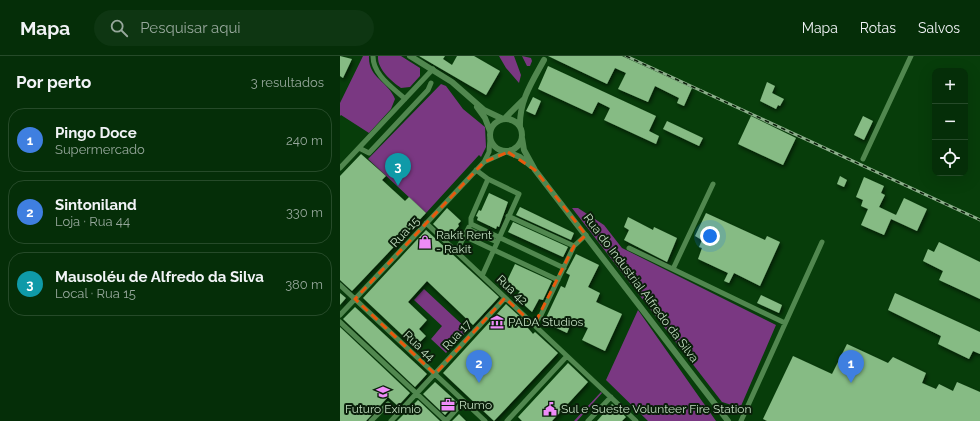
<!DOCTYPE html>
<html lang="pt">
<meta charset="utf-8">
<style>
body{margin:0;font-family:Raleway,sans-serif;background:#0e3612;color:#f1f3f6}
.controls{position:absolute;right:12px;top:12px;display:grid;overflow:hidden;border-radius:8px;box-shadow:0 4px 16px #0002}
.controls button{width:36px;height:36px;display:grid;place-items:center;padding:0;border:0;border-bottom:1px solid #264a29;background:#052e08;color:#f1f3f6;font:20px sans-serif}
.you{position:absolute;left:370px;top:180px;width:14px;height:14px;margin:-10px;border:3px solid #fff;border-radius:50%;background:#1a73e8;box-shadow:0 0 0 6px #1a73e833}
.badge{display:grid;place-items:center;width:26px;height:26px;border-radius:50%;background:#1a73e8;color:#fff;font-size:13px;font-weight:700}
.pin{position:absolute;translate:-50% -33px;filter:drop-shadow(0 1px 2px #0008)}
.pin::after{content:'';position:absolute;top:21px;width:14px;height:12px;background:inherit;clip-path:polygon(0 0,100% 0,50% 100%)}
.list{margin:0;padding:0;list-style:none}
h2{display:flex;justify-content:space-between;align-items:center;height:52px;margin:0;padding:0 16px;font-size:17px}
h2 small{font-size:13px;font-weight:400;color:#97a89c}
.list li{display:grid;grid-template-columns:26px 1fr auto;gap:12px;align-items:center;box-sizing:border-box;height:64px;margin:0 8px 8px;padding:0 8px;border:1px solid #264a29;border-radius:16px}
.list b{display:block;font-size:15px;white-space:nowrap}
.list p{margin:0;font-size:13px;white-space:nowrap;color:#97a89c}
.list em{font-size:13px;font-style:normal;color:#97a89c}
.icon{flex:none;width:22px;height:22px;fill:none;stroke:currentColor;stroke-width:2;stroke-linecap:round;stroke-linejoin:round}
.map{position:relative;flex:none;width:640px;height:365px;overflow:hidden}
header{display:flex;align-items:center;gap:24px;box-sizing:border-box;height:56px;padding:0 20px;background:#052e08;border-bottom:1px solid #264a29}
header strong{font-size:19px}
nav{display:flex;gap:22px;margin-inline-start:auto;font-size:14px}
.search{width:280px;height:36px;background:#0e3612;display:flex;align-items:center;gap:10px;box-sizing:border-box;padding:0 14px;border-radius:22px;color:#97a89c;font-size:15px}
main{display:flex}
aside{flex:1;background:#052e08}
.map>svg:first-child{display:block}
</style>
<header>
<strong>Mapa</strong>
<div class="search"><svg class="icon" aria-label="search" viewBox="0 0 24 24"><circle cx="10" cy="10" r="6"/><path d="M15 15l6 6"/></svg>Pesquisar aqui</div>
<nav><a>Mapa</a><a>Rotas</a><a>Salvos</a></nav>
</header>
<main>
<aside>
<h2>Por perto<small>3 resultados</small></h2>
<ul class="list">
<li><span class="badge" style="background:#3f7fe0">1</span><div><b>Pingo Doce</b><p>Supermercado</p></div><em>240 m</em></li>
<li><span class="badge" style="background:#3f7fe0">2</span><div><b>Sintoniland</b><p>Loja · Rua 44</p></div><em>330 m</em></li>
<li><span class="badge" style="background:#0f9aa8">3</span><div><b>Mausoléu de Alfredo da Silva</b><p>Local · Rua 15</p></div><em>380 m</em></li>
</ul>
</aside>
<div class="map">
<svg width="640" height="365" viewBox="0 0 640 365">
<defs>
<filter id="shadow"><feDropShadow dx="1.5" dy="2.5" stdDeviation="2" flood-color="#0009"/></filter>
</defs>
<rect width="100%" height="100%" fill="#073d0a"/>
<!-- green -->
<path fill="#7a3882" d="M23 0H29C28 22 48 25 55 43L51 53 29 77 1 59 0 60V47Z
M38 0H61L80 12V20L70 31 61 32C51 25 37 13 38 0Z
M159 0H174L181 19 179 27 166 12Z
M182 0 191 2 192 5 190 10H187Z
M101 28 106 30 123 53 145 71 146 91 141 101 139 99 86 157 28 103Z
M232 152H238L264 169 282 192 436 269 401 350 398 351 382 346Z
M84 233 128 274 106 297 91 283 102 270 74 244Z
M298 254 376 365H308L266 324Z
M261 336 262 337 237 365H234Z"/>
<!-- building -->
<path fill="#86bb84" filter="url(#shadow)" d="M0 0 12 3 3 22 0 20Z
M79 0H105L103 3 112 9 117 0H134L160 15 146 39Z
M208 0H282L352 32 344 50 337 47 339 42 315 30 308 46 278 33 286 17 275 12 267 28Z
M208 10 316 60 309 75 319 80 316 88 264 64 270 52 258 46 252 58 198 33Z
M427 26 435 30 432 37 444 43 440 50 438 49 436 53 420 45Z
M193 41 201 45 195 59 186 55Z
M411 60 456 82 443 109 398 88Z
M523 60 533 65 524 84 514 79Z
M327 65 363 82 359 90 323 73Z
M21 98 46 120 42 124 65 145 69 141 86 157 12 235 0 224V120Z
M500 120 507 124 504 131 497 128Z
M524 121 544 130 541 137 545 139 539 151 556 159 564 142 587 153 577 175 551 163 544 179 521 169 528 153 521 150 523 144 516 141Z
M149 137 168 146 159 171 157 170 156 173 137 164 138 161 136 160 139 154 141 155Z
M180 151 234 177 231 184 176 159Z
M107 152 121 165 118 168 119 170 108 182 93 168Z
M366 157 425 184 427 180 440 186 420 230 394 217 389 227 384 225 388 217 358 203 362 192 359 191 362 184 355 180Z
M288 161 313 174 314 171 337 182 327 206 284 184 289 174 284 171Z
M173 166 228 191 223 201 168 176Z
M86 174 159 241 133 269 87 225 68 246 87 264 79 273 86 280 75 291 23 242Z
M599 186 640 206V243L599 224 603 215 583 205 588 193 594 196Z
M236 198 259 209 248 231 260 237 256 246 282 258 265 295 242 284 248 272 232 265 227 277 204 266 221 230 225 232 230 219 226 217Z
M175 208 212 225 203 244 199 243 192 256 181 246 183 241 177 239 180 235 166 227Z
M0 237 6 242 0 249Z
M555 237 640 276V298L633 295 629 303 598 288 601 280 548 254Z
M421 239 442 249 439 257 417 247Z
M166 248 189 269 187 271 193 278 195 276 218 297 154 365 103 317Z
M15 251 87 318 75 331 3 263Z
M0 271 70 337 58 350 48 341 26 365H0Z
M507 288 548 307 553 301 586 317 582 327 596 333 599 328 613 335 617 326 640 336V365H427L423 363 453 300 492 318Z
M228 307 248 326 212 365H182L178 361Z
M95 326 117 346 105 359 83 338Z
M78 344 100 365H57Z
M272 348 286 361 282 365H257Z
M119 358 126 365H112Z"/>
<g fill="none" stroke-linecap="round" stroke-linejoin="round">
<!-- minor -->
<path stroke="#51874f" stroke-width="5" d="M33 0C33 19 52 31 65 43
M19 92 29 97 88 34 91 27
M523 103 571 0
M144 106 166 96
M0 112 93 13
M136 114 148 123 131 162V168L224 212
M168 160 234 190
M86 167 296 365
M128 173 157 186
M124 180 218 224
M289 192 445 267
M116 196 129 171
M333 213 373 128
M142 220 179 138 148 123
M0 229 145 365
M0 259 144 106 149 96 150 83
M0 266 106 365
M194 269 201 259 234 190 246 179
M31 365 48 348 58 357
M51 365 165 242
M106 365 124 345
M167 365 227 300
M248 365 271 341
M401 365 482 186"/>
<!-- tertiary -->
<path stroke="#51874f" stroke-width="6" d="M70 0 112 26 144 54 163 63
M137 51 145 62 150 75
M150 79a16 16 0 1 1 32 0a16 16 0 1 1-32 0Z
M164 63 183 44
M180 71C179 45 192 26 204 4
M182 82 184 94 195 114 388 365
M168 96 180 101 191 110"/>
<!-- rail casing -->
<g stroke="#8caf8b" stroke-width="3">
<path id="rail" d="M286 0 640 164"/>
</g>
<!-- rail -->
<use href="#rail" stroke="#0a1f0a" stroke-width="1.5" stroke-dasharray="4.5" stroke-linecap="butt"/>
</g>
<!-- marked area -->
<path fill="none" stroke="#e8590c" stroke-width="3" stroke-dasharray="8 5" stroke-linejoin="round" d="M168 96 195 114 246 179 234 190 194 269 165 242 95 318 15 243 144 106Z"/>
<!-- icons -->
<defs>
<g id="shop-bare" transform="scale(1.08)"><path d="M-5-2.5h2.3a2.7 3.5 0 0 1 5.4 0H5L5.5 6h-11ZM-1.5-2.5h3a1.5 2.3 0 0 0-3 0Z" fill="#ee8cf8" stroke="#0a1f0a" stroke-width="2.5" paint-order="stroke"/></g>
<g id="museum-bare" transform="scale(1.08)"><path d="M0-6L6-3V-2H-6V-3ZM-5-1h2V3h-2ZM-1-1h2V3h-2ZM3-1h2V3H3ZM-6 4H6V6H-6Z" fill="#ee8cf8" stroke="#0a1f0a" stroke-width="2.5" paint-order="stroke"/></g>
<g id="school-bare" transform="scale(1.08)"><path d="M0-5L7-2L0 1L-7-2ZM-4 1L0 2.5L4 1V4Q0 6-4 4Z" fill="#ee8cf8" stroke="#0a1f0a" stroke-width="2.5" paint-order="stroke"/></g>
<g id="office-bare" transform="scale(1.08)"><path d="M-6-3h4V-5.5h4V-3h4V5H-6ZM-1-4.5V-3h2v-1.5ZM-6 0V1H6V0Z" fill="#ee8cf8" stroke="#0a1f0a" stroke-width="2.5" paint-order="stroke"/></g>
<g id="civic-bare" transform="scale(1.08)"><path d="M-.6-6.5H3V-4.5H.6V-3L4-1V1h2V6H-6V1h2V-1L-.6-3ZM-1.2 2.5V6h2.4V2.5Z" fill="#ee8cf8" stroke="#0a1f0a" stroke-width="2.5" paint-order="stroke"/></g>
</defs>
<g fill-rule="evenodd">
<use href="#shop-bare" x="85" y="186"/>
<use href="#museum-bare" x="157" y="266"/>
<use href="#school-bare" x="43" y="336"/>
<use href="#office-bare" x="108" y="349"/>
<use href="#civic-bare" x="210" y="353"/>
</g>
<g text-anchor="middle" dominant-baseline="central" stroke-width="4" stroke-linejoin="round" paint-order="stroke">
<!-- street labels -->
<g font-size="12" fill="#c1dcbf" stroke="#0a1f0a">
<text transform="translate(65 176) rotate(-47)">Rua 15</text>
<text transform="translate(301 232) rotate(53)">Rua do Industrial Alfredo da Silva</text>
<text transform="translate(172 234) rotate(43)">Rua 42</text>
<text transform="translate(117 279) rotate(-47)">Rua 17</text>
<text transform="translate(79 290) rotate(43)">Rua 44</text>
</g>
<!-- poi labels -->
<g font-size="12" fill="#c1dcbf" stroke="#0a1f0a" text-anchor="start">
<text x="96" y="179">Rakit Rent<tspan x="96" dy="14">- Rakit</tspan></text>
<text x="168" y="266">PADA Studios</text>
<text x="119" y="349">Rumo</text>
<text x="43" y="353" text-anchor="middle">Futuro Exímio</text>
<text x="221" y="353">Sul e Sueste Volunteer Fire Station</text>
</g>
</g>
</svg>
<div class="controls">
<button>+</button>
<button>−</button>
<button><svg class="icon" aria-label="locate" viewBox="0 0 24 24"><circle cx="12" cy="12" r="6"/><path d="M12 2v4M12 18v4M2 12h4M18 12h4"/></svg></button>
</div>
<div class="you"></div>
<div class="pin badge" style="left:511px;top:327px;background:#3f7fe0">1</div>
<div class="pin badge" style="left:139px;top:327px;background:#3f7fe0">2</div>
<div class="pin badge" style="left:58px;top:130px;background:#0f9aa8">3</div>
</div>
</main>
